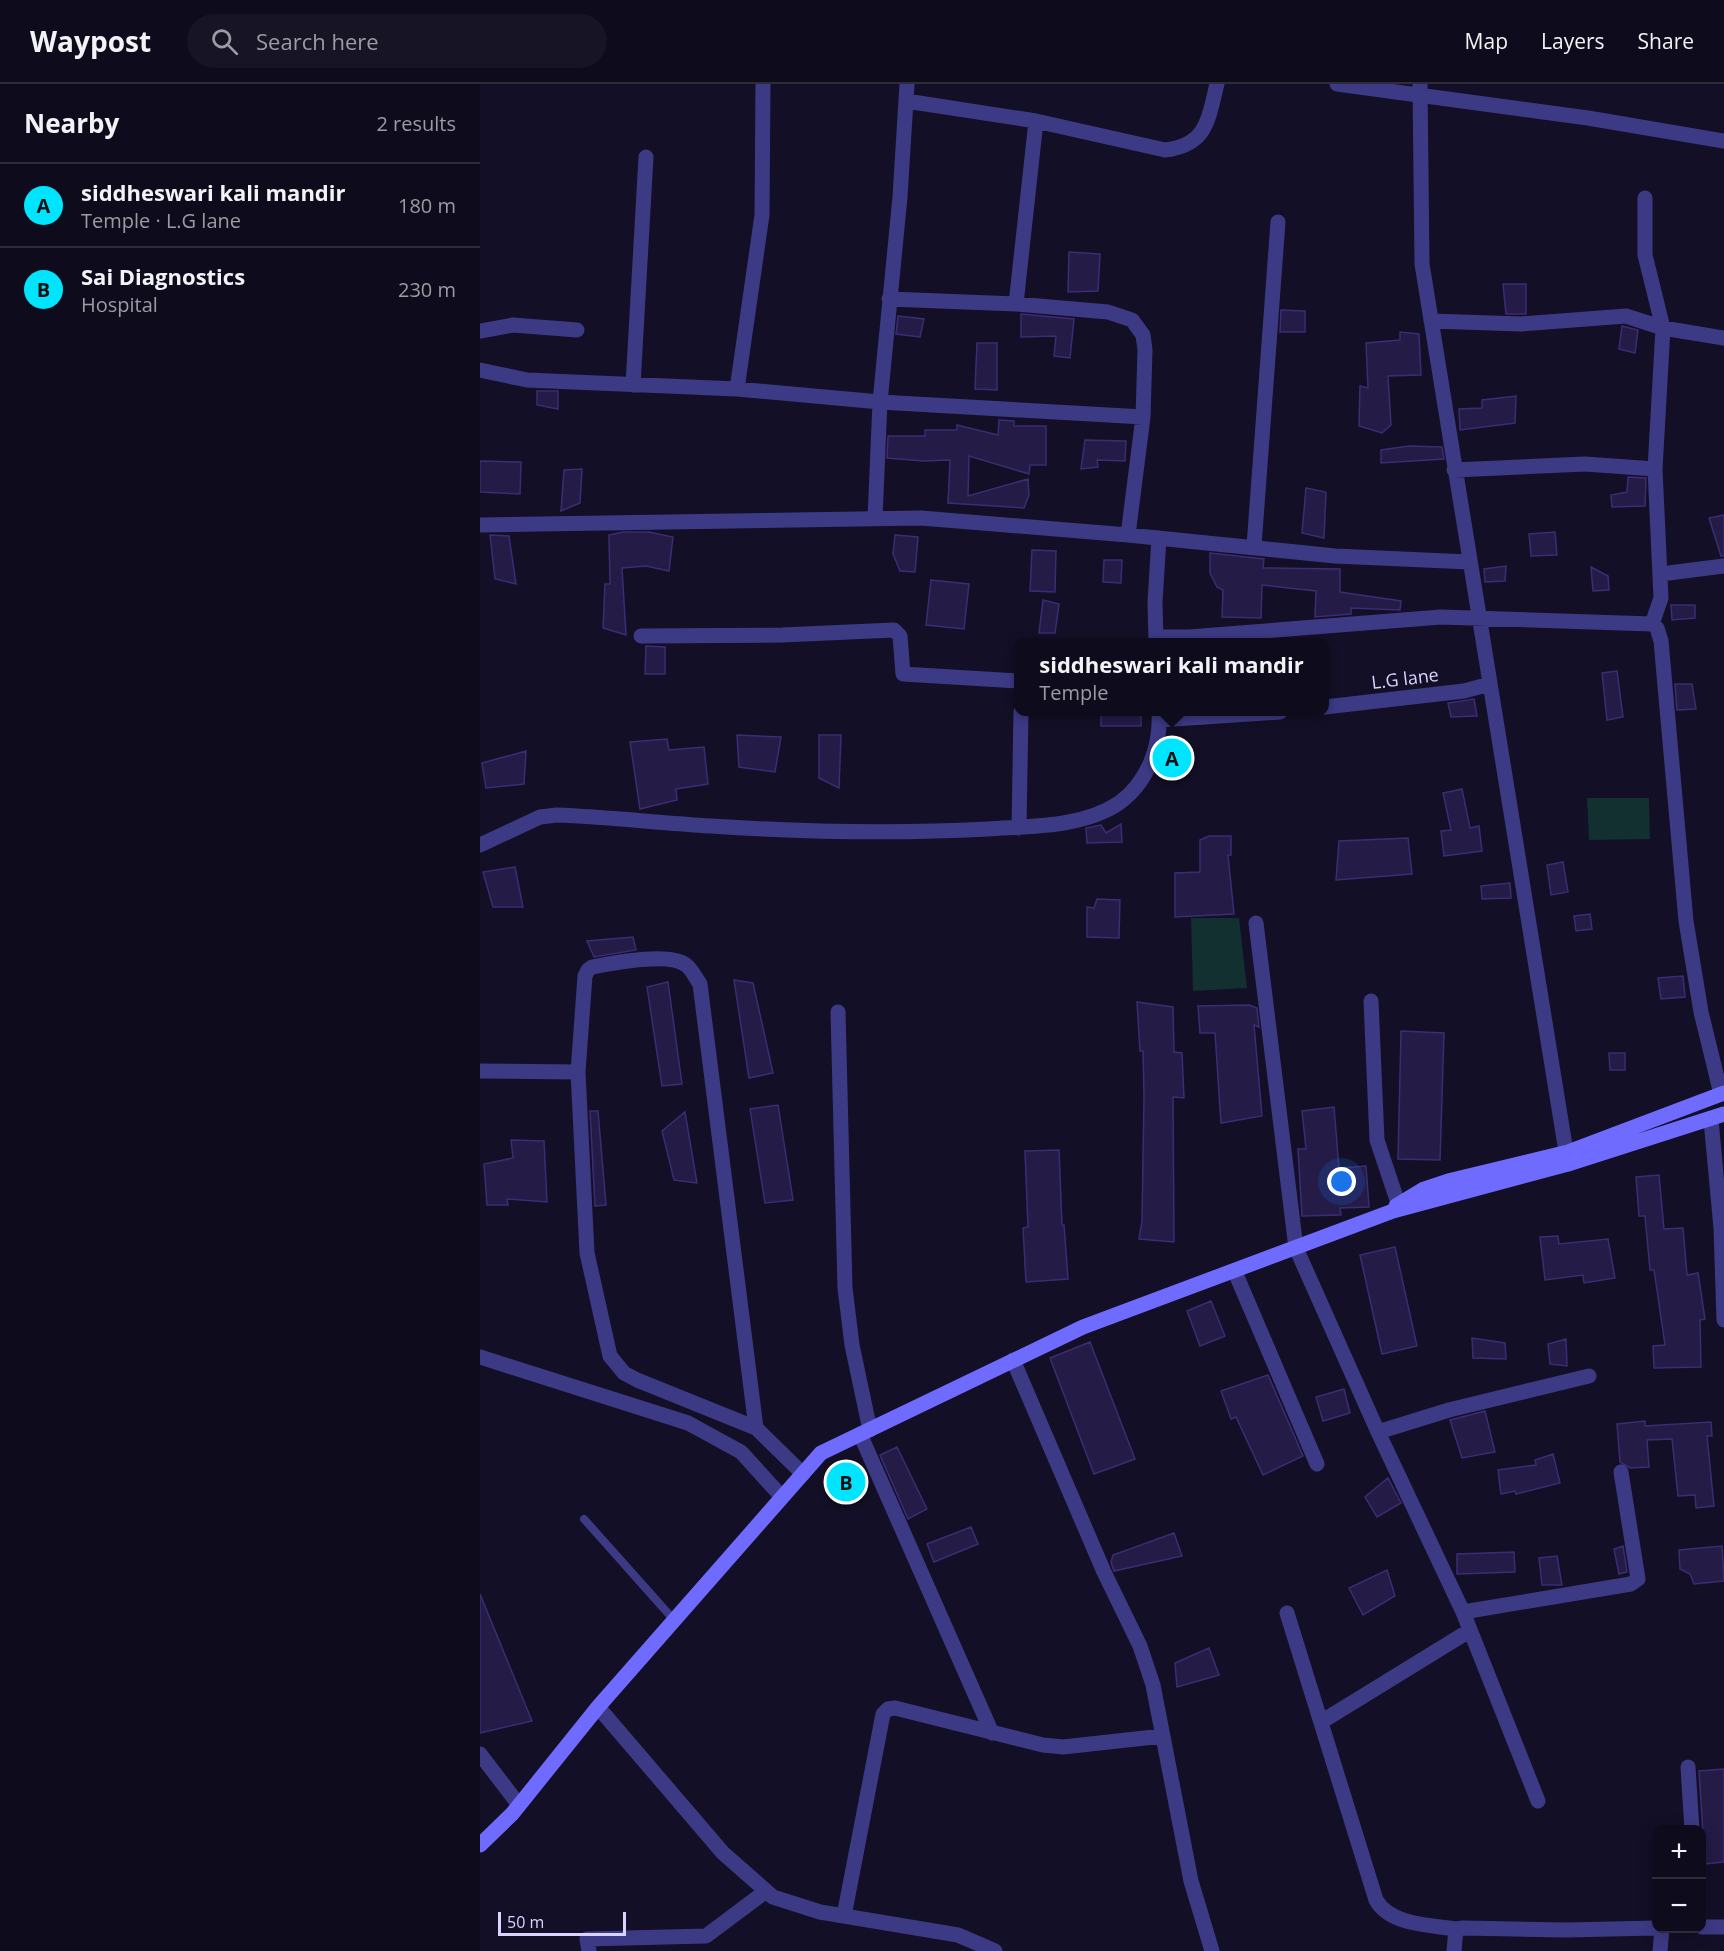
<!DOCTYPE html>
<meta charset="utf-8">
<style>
body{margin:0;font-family:"Open Sans",sans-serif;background:#171425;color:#f1f3f6}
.controls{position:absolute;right:18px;bottom:18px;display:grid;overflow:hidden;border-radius:12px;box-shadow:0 3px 15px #0003}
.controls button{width:54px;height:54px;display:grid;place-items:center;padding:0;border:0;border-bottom:2px solid #2e2b3b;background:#0e0b1c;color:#f1f3f6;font:30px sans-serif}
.scale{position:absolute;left:18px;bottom:15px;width:128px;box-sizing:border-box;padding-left:6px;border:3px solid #d9d4ff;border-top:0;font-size:16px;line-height:21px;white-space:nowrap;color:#d9d4ff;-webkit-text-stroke:4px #130f26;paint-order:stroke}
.you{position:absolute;left:862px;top:1098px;width:21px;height:21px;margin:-15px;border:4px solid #fff;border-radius:50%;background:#1a73e8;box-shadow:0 0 0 9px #1a73e833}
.badge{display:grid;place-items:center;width:39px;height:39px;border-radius:50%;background:#00e5ff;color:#111;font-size:20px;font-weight:700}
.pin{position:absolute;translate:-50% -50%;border:3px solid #fff;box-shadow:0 2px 6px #0006}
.popup{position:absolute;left:534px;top:554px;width:315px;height:78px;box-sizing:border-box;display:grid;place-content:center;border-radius:12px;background:#0e0b1c;filter:drop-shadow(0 2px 4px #0005);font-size:20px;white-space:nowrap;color:#9b9ba3}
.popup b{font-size:22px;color:#f1f3f6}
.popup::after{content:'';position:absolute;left:50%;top:100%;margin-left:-12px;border:12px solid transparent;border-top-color:#0e0b1c}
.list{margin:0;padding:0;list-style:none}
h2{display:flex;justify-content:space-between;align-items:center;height:78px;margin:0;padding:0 24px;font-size:26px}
h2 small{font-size:20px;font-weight:400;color:#9b9ba3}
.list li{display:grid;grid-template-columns:39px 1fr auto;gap:18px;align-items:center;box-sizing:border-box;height:84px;padding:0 24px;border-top:2px solid #2e2b3b}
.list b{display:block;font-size:22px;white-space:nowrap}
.list p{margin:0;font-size:20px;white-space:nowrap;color:#9b9ba3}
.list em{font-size:20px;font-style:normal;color:#9b9ba3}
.icon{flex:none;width:33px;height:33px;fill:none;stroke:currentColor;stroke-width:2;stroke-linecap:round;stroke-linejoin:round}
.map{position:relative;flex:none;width:1244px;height:1867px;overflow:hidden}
header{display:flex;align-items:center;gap:36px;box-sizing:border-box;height:84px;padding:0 30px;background:#0e0b1c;border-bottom:2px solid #2e2b3b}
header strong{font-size:28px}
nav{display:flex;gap:33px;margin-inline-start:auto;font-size:21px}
.search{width:420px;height:54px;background:#171425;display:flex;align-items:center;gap:15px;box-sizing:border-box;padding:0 21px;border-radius:33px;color:#9b9ba3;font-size:22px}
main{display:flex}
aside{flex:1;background:#0e0b1c}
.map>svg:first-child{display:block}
</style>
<header>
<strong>Waypost</strong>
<div class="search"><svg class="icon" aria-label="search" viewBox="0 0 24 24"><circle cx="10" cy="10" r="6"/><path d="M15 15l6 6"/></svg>Search here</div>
<nav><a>Map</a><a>Layers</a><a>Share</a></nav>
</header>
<main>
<aside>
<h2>Nearby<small>2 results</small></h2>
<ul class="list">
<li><span class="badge">A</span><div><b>siddheswari kali mandir</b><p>Temple · L.G lane</p></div><em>180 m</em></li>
<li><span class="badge">B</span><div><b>Sai Diagnostics</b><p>Hospital</p></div><em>230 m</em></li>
</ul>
</aside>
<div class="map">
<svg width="1244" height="1867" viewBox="0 0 1244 1867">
<rect width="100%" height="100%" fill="#130f26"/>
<!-- green -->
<path fill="#12302f" d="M1107 714H1169L1170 755 1109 756Z
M711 834H759L767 904 713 907Z"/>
<!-- building -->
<path fill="#241b47" stroke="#3b2d73" stroke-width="1.5" d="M589 168 620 170 618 207 588 208Z
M1023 200H1046V230H1026Z
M801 226 825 227V248H800Z
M541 230 594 235 590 274 574 272 576 252 541 253Z
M418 232 444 235 440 253 416 250Z
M1142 242 1158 246 1155 269 1139 265Z
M920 248 939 250 941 291 908 292 911 341 902 349 879 342 880 302 888 304 886 259 920 256Z
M497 259H517V306L495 305Z
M57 307H78V325L57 321Z
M1036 312 1035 339 980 346 979 325 1002 324V316Z
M519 336 534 337V342H566V381H550L549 390 489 372 488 412 548 395 549 411 544 424 468 419 470 376 444 377 407 374 408 352H445V346H477V341L518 351Z
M605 356 646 357 645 377 617 376 618 383 601 385Z
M929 362 962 363 964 375 901 379V366Z
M0 377 41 378 40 410 0 408Z
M102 385 100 419 81 427 84 386Z
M1148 393 1166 394 1165 422 1132 423 1131 411 1147 408Z
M826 404 846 408 844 454 822 449Z
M1244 431V472H1241L1229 434Z
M143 448H169L193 453 189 487 166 482 142 484 146 551 123 544 125 500H130L129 451Z
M1075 448 1077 471 1051 472 1049 450Z
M10 451 29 452 36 500 15 495Z
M415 451 438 453 435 488 420 487 413 470Z
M552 466 576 467 575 508 550 507Z
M730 469 784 475 783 484 860 485V508L921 517 920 526 871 524V530L835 533 836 507 782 501 781 534 742 533 743 506 737 503 730 489Z
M624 476H642L641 499 623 498Z
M1026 482 1025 497 1005 498 1004 485Z
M1111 483 1128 492 1129 506 1113 507Z
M451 496 489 500 484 545 446 541Z
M563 516 579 520 575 549H559Z
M1191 521H1215V534L1192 536Z
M166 562 185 563V590H165Z
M1137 587 1143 633 1127 636 1122 589Z
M1195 600H1212L1216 625 1197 626Z
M994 615 997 632 971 633 968 619Z
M621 627H661V642H621Z
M257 651 301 653 295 688 259 683Z
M339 651H361L359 704 339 694Z
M187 655 189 666 224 663 228 700 196 705 197 716 160 725 150 658Z
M46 667 44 700 6 704 2 679Z
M982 705 990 744 999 742 1002 767 964 772 961 747 971 746 963 709Z
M641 740 642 758 607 759 606 744 621 741 626 749Z
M729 752H751V771H748L754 830 695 833V789L720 788V756Z
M928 754 932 790 856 796 859 757Z
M1083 778 1088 808 1071 811 1067 781Z
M35 783 43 823H13L3 788Z
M1030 799 1031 814 1002 815 1001 802Z
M617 815 640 816 639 854 607 853V823L614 824Z
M1110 830 1112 845 1096 847 1094 832Z
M153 853 156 866 114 873 107 857Z
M1203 892 1205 913 1181 915 1178 894Z
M254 896 273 899 293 989 269 994Z
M188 898 202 1000 182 1002 167 903Z
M657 918 693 923 694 968 702 969 704 1014 693 1013 694 1158 659 1155 662 1137 664 1012 663 967H660Z
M769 921 777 924 779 943 774 941 782 1032 741 1039 735 949H720L718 922Z
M921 947 964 949 960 1076 918 1075Z
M1129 969H1145V986H1130Z
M298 1021 313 1116 285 1119 270 1025Z
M854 1023 859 1084 886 1082 889 1123 860 1124 861 1131 822 1132 818 1065H826L822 1027Z
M110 1027H118L126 1121 115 1122Z
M205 1028 217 1099 194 1096 182 1047Z
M31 1056 64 1057 67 1118 27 1115 28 1121H7L4 1080 33 1074Z
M579 1066 582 1141H584L588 1195 546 1198 543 1144 548 1143 545 1067Z
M1179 1091 1184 1145 1203 1144 1207 1191 1218 1189 1225 1235 1220 1236 1221 1283 1174 1284 1173 1262 1185 1261 1174 1186H1170L1165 1132H1159L1156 1093Z
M1078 1152 1079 1160 1128 1155 1135 1194 1104 1199 1103 1191 1065 1196 1060 1153Z
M915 1163 937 1262 902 1270 880 1171Z
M731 1217 745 1252 720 1262 707 1227Z
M992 1254 1025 1259 1026 1275 993 1274Z
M1086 1255 1087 1282 1070 1280 1068 1260Z
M610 1258 655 1375 614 1390 570 1274Z
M788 1291 823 1372 783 1391 756 1333 751 1335 741 1307Z
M864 1305 870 1329 843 1337 836 1313Z
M1005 1327 1015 1368 982 1374 970 1336Z
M1165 1337V1342L1231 1338 1232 1352H1227L1234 1422 1216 1424 1215 1411 1198 1412 1192 1355 1167 1356 1169 1383 1150 1384 1140 1378 1137 1340Z
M417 1363 447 1425 428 1435 400 1371Z
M1073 1370 1080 1399 1036 1410 1035 1407 1021 1410 1018 1386 1056 1381 1055 1376Z
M908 1394 921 1419 897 1433 885 1413Z
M491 1443 498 1460 454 1478 447 1460Z
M694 1449 702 1472 634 1487 631 1478 633 1471Z
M1143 1462 1147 1488 1139 1490 1134 1465Z
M1242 1462 1244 1497 1214 1500 1210 1490 1200 1485 1199 1466Z
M1034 1468 1035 1488 977 1490V1470Z
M1077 1472 1082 1501H1062L1059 1474Z
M907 1486 915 1512 883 1531 869 1504Z
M0 1510 52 1637 0 1649Z
M729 1564 739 1591 697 1603 695 1579Z
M1244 1685V1778L1225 1780 1219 1687Z"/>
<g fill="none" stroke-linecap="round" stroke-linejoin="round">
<!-- lane -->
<path stroke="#3d3a85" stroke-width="8" d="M104 1435 194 1536"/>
<!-- street -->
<path stroke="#3d3a85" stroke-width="15" d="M857 0 1108 34 1244 57
M940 0 942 180 1088 1080
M426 17 556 37 685 66C727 61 728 36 737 0
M1165 114V171L1183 244 1175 385 1181 514 1172 540
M409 215 536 220 628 228 652 236 663 251 665 266 663 333 648 451
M536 220 556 37
M951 237 1041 240 1146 232 1183 244 1244 254
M0 247 33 241 97 246
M0 286 47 296 257 305 400 318 663 333
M153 301 166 73
M257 305 282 131 283 0
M974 386 1105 380 1175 385
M395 434 400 318 420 113 427 0
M0 441 441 434 648 451 855 472 989 478
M774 462 798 138
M1181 490 1244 482
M161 552 302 551 414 546 420 552 423 590 539 597
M676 553H709L961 533 1172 540 1177 544 1181 557 1206 837 1221 928 1241 1010
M676 558 675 518 679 454
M845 623 984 607 1010 600
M679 636 800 628
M539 744 541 628
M0 761 60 733 77 731C129 733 179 739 231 742 323 748 415 750 507 745 549 742 602 744 639 719 668 698 681 662 679 628
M776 839 816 1164 898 1348 983 1528 1058 1717
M891 917 897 1056 918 1119
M358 928 365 1204 372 1261 390 1346
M0 987 98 988
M1231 1036 1241 1144 1244 1236
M755 1188 837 1380
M0 1273 208 1339 261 1368 302 1413
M533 1276 624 1488 660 1562 673 1601 711 1797 732 1867
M276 1344 220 900C216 895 212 885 206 881 189 868 133 879 112 883L108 886 105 892 98 988 107 1169 130 1272 144 1289 157 1296 276 1344 323 1390
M898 1348 969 1326 1109 1292
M380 1350 512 1649
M983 1528 1151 1500 1158 1495 1141 1388
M807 1529 896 1816C910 1841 950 1841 976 1845
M118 1623 243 1769 293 1813 340 1828 478 1851 515 1867
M841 1638 989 1547
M0 1670 39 1721
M1208 1683 1212 1746
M364 1832 403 1630 408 1625 415 1624 563 1661 583 1663 683 1652
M1222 1843H1244
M109 1867 107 1855 226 1852 286 1807
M974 1867 976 1845 983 1844 1086 1846 1176 1844
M1180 1867 1182 1844"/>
<!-- secondary -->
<path stroke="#6f6bff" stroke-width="15" d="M916 1122 944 1105 968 1097 1088 1068 1244 1009
M0 1761 32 1730 118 1623 341 1369 603 1243 913 1127 1088 1080 1244 1030"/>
</g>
<g text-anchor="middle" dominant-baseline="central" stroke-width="5" stroke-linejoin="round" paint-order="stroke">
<!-- street labels -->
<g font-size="18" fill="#d9d4ff" stroke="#130f26">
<text transform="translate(925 594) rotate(-7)">L.G lane</text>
</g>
</g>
</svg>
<div class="controls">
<button>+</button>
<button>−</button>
</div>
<div class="scale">50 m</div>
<div class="you"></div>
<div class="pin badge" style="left:692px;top:674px">A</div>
<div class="popup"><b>siddheswari kali mandir</b>Temple</div>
<div class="pin badge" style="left:366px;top:1398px">B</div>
</div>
</main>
